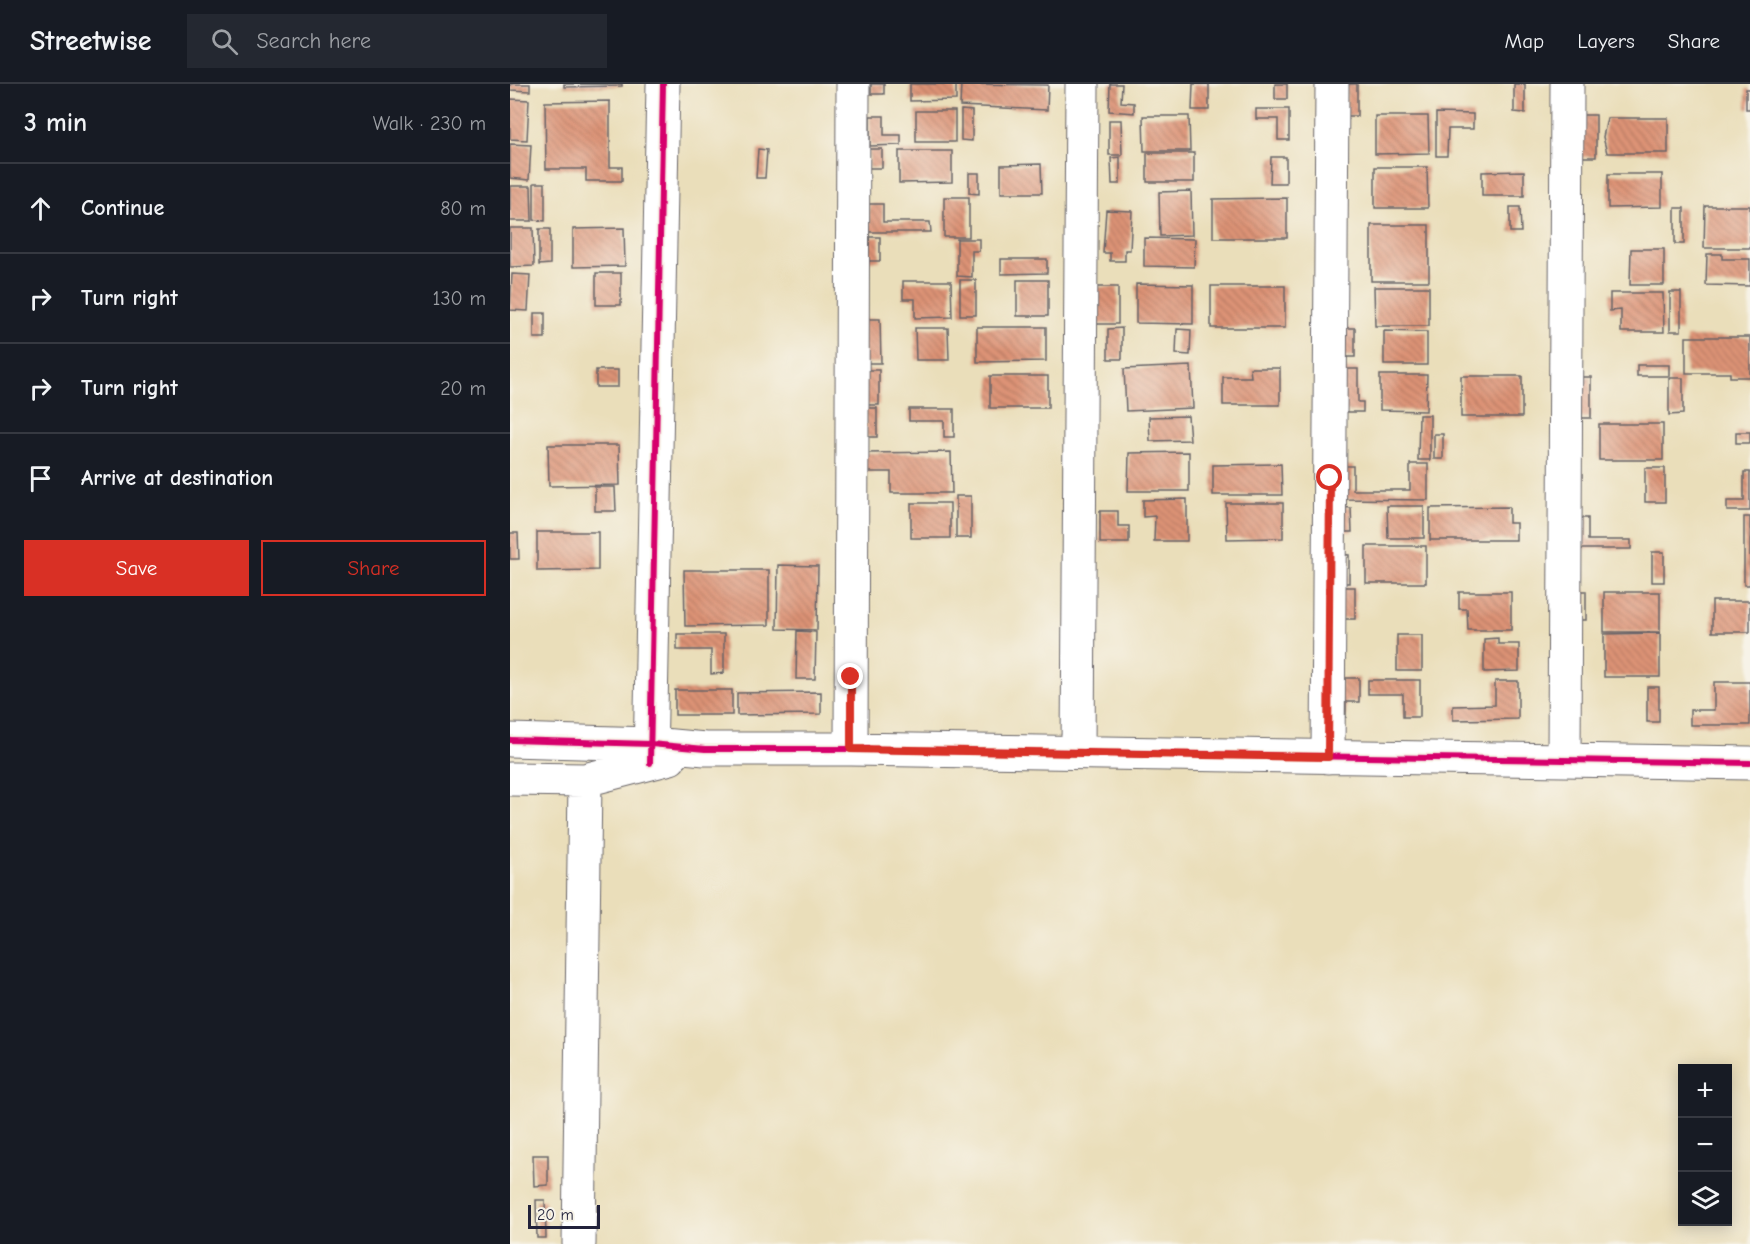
<!DOCTYPE html>
<meta charset="utf-8">
<style>
body{margin:0;font-family:"Comic Neue",sans-serif;background:#242831;color:#f1f3f6}
.controls{position:absolute;right:18px;bottom:18px;display:grid;overflow:hidden;border-radius:0px;box-shadow:0 3px 15px #0003}
.controls button{width:54px;height:54px;display:grid;place-items:center;padding:0;border:0;border-bottom:2px solid #363941;background:#171b24;color:#f1f3f6;font:30px sans-serif}
.scale{position:absolute;left:18px;bottom:15px;width:72px;box-sizing:border-box;padding-left:6px;border:3px solid #22223b;border-top:0;font-size:16px;line-height:21px;white-space:nowrap;color:#22223b;-webkit-text-stroke:4px #f7f3e8;paint-order:stroke}
.stop{position:absolute;width:18px;height:18px;margin:-14px;border:4px solid #d93025;border-radius:50%;background:#fff}
.stop.end{background:#d93025;border-color:#fff;box-shadow:0 2px 6px #0008}
.list{margin:0;padding:0;list-style:none}
h2{display:flex;justify-content:space-between;align-items:center;height:78px;margin:0;padding:0 24px;font-size:26px}
h2 small{font-size:20px;font-weight:400;color:#9ea1a6}
.list li{display:grid;grid-template-columns:39px 1fr auto;gap:18px;align-items:center;box-sizing:border-box;height:90px;padding:0 24px;border-top:2px solid #363941}
.list b{display:block;font-size:22px;white-space:nowrap}
.list em{font-size:20px;font-style:normal;color:#9ea1a6}
.actions{display:flex;gap:12px;padding:18px 24px}
.actions a{flex:1;padding:14px 0;border:2px solid #d93025;border-radius:0px;text-align:center;font-size:21px;color:#d93025}
.actions .main{background:#d93025;color:#fff}
.icon{flex:none;width:33px;height:33px;fill:none;stroke:currentColor;stroke-width:2;stroke-linecap:round;stroke-linejoin:round}
.map{position:relative;flex:none;width:1240px;height:1160px;overflow:hidden}
header{display:flex;align-items:center;gap:36px;box-sizing:border-box;height:84px;padding:0 30px;background:#171b24;border-bottom:2px solid #363941}
header strong{font-size:28px}
nav{display:flex;gap:33px;margin-inline-start:auto;font-size:21px}
.search{width:420px;height:54px;background:#242831;display:flex;align-items:center;gap:15px;box-sizing:border-box;padding:0 21px;border-radius:0px;color:#9ea1a6;font-size:22px}
main{display:flex}
aside{flex:1;background:#171b24}
.map>svg:first-child{display:block}
</style>
<header>
<strong>Streetwise</strong>
<div class="search"><svg class="icon" aria-label="search" viewBox="0 0 24 24"><circle cx="10" cy="10" r="6"/><path d="M15 15l6 6"/></svg>Search here</div>
<nav><a>Map</a><a>Layers</a><a>Share</a></nav>
</header>
<main>
<aside>
<h2>3 min<small>Walk · 230 m</small></h2>
<ul class="list">
<li><svg class="icon" aria-label="ahead" viewBox="0 0 24 24"><path d="M12 20V5M6 11l6-6 6 6"/></svg><div><b>Continue</b></div><em>80 m</em></li>
<li><svg class="icon" aria-label="right" viewBox="0 0 24 24"><path d="M7 20v-9h11M14 6l5 5-5 5"/></svg><div><b>Turn right</b></div><em>130 m</em></li>
<li><svg class="icon" aria-label="right" viewBox="0 0 24 24"><path d="M7 20v-9h11M14 6l5 5-5 5"/></svg><div><b>Turn right</b></div><em>20 m</em></li>
<li><svg class="icon" aria-label="arrive" viewBox="0 0 24 24"><path d="M6 21V4h12l-3 4 3 4H6"/></svg><div><b>Arrive at destination</b></div></li>
</ul>
<div class="actions"><a class="main">Save</a><a>Share</a></div>
</aside>
<div class="map">
<svg width="1240" height="1160" viewBox="0 0 1240 1160">
<defs>
<pattern id="building-back-hatch" width="6" height="6" patternUnits="userSpaceOnUse" patternTransform="scale(1.5)"><rect width="6" height="6" fill="#dd9376"/><path d="M-1 5l2 2M0 0l6 6M5-1l2 2" fill="none" stroke="#b37862"/></pattern>
</defs>
<rect width="100%" height="100%" fill="#f7f3e8"/>
<filter id="ink" filterUnits="userSpaceOnUse"><feTurbulence type="fractalNoise" baseFrequency=".0167" numOctaves="2"/><feDisplacementMap in="SourceGraphic" scale="12" xChannelSelector="R" yChannelSelector="G"/><feConvolveMatrix kernelMatrix="1 2 1 2 8 2 1 2 1" color-interpolation-filters="sRGB"/></filter>
<filter id="wash" filterUnits="userSpaceOnUse"><feTurbulence type="fractalNoise" baseFrequency=".008" numOctaves="4" result="noise"/><feDisplacementMap in="SourceGraphic" scale="24" xChannelSelector="R" yChannelSelector="G"/><feGaussianBlur stdDeviation="1.35" result="paint"/><feColorMatrix in="noise" values="0 0 0 0 0 0 0 0 0 0 0 0 0 0 0 0 0 1.4 0 .05"/><feComposite in="paint" operator="in"/></filter>
<g filter="url(#wash)">
<rect width="100%" height="100%" fill="#eadeba"/>
<g id="blocks">
<!-- building -->
<path fill="url(#building-back-hatch)" d="M0 0H20V7L0 6Z
M54 0H112V2L54 3Z
M361 0H374V10H361Z
M400 0H446V16L400 17Z
M451 0 538 1 537 26 450 22Z
M600 0H612L611 18 624 19V29L599 27Z
M683 0H699V26H682Z
M765 0H777V15H765Z
M836 0H847V32H836Z
M1004 0H1015V29L1004 28Z
M1236 5H1240V25H1236Z
M0 15 19 16 17 56 0 55Z
M100 17V83H112V97H76V85H36L35 18Z
M746 25H779V56H768V35H746Z
M451 26 462 27V57L451 56Z
M406 27H445V58H406Z
M926 29 963 30V45H938L937 72H926Z
M1069 31H1086V73H1069Z
M360 32H374V51H391V61L360 62Z
M633 32H679L680 67H634Z
M865 32H918L919 69 865 70Z
M1097 34H1158V69H1097L1093 53Z
M599 36H611L612 71H599Z
M0 60 21 61 19 96 0 94Z
M248 65 257 66 255 94H246Z
M359 65H372V84H359Z
M389 67H442V98L389 99Z
M637 69H684V98H637Z
M610 73V100H602L601 74Z
M761 73H776V99H760Z
M531 80 532 109H491V81Z
M865 83H917L918 124H865Z
M1014 87V112H972V88Z
M459 89H469V110L459 109Z
M1098 90H1152V123L1098 124Z
M24 99H35V137L24 136Z
M0 102H21L22 137H0Z
M681 107 682 151 650 152 649 108Z
M434 113H459V153H434Z
M777 114V154H703V115Z
M359 120H373V138H420L421 148H359Z
M1195 122H1240V164H1194Z
M1000 123H1010L1011 148H1000Z
M1165 124H1174V160H1165Z
M596 126 622 127 620 166H615V177H600V169H593Z
M861 141H919V197H861Z
M0 144H23L24 182 0 183Z
M114 144 115 182 63 183V145Z
M29 145H40V180L29 181Z
M358 153H370V177H358Z
M634 154 685 155 684 183 634 182Z
M447 155H469V167H462V193L447 192Z
M1121 165H1154V201H1120Z
M1197 170H1212V175H1240V202L1196 201Z
M491 175H537V189L491 190Z
M86 189H111V221H86Z
M2 190 20 191 18 227 0 226Z
M450 196H466V231H450Z
M507 196H538V232H507Z
M393 197H441L442 233 405 234V215H393Z
M626 200 683 201V240L626 239Z
M701 202H775V244H701Z
M586 203H608V240H586Z
M864 203H919V242H865Z
M1160 208H1171V247H1160Z
M1100 209H1153L1154 248H1111V226L1100 227Z
M24 229H35V254H24Z
M353 235H370L371 279H354Z
M467 243H536V277L467 278Z
M405 244H438L439 276H406Z
M612 244V275H598V245Z
M832 244H845V273H832Z
M667 245 681 246 680 271 666 270Z
M874 247 917 248V281H874Z
M1176 253H1240V293H1220V289H1176Z
M1127 281H1159V292H1127Z
M681 282 683 324 616 327 614 285Z
M740 284H770V321H713V293H741Z
M832 285H848V318H853V328H832Z
M86 286H108V303H86Z
M355 286H369V321H355Z
M870 291H917L916 327 870 326Z
M480 292H538V324H480Z
M951 292H1012V333H951Z
M1068 293H1081V334H1069Z
M1159 294H1173V330L1159 331Z
M355 324H367V353H356Z
M399 325H444V353H434V337H399Z
M909 331H920V376H908Z
M678 332 680 356 640 357 639 333Z
M1089 340H1153V376H1089Z
M1226 348H1240V359H1226Z
M924 350H933V375H924Z
M38 361H109L110 401 39 402Z
M441 368 442 409H381V388H353V369Z
M679 368V407H618L619 369Z
M771 380 772 411H703V381Z
M900 380H918V416L831 415V382H843V406H900Z
M1135 384H1155V418H1135Z
M1234 388H1240V427H1217V417H1234Z
M85 403H105L106 427H85Z
M446 412H461V454H446Z
M677 415V457H644L645 432 633 433V416Z
M401 419H440V454H401Z
M716 419H773V454L717 455Z
M877 422H914V454H878Z
M831 423 841 424 842 448H830Z
M999 423V439H1006V456H920V424Z
M590 427H608V442H619V459H590Z
M1234 433H1240V501H1234Z
M1068 434H1078V456H1121V465H1068Z
M27 448H88V486L27 487Z
M0 449H8L9 475H0Z
M856 462H916V499H856Z
M1142 468H1154V498H1142Z
M824 470 839 471V499H823Z
M268 481 308 482 307 546 267 545Z
M174 486H259V541L175 542Z
M828 503H845V535H828Z
M1061 507H1076V536H1061Z
M949 508H1001V546H958L957 525H949Z
M1094 508H1150V548H1094Z
M1202 517H1240V548H1202Z
M287 547 306 548 305 595H286Z
M1150 549V593H1094V550Z
M167 550H214V589L201 590V566H167Z
M887 551H912V587H887Z
M988 554V560H1009V587L974 588V555Z
M830 594H849V618H836V633H829Z
M858 596H910V633H893V610H858Z
M985 597H1008V635L943 636V622L985 621Z
M1204 598H1240V641H1180V626H1204Z
M1137 603H1149V638H1137Z
M165 606H222V631H165Z
M311 608V630L227 631V609Z
M23 1071H38V1101L24 1102Z
M26 1116H35L36 1154H27Z"/>
</g>
</g>
<g filter="url(#ink)">
<use href="#blocks" fill-opacity="0" stroke="#686467" stroke-width="1.5"/>
<g fill="none" stroke-linecap="round" stroke-linejoin="round">
<!-- minor casing -->
<g stroke="#686467" stroke-width="35">
<path id="minor" d="M0 656 141 660 195 665H341L1240 679
M341 665 343 0
M568 668 572 0
M818 673 822 0
M1054 676 1057 0
M140 679 153 0
M0 695 75 696 160 674
M69 1160 75 696"/>
</g>
<!-- minor -->
<use href="#minor" stroke="#fff" stroke-width="33"/>
<!-- cycleway casing -->
<g stroke="#f7f3e8" stroke-width="10">
<path id="cycleway" d="M0 656 141 660 195 665H341L1240 679
M140 679 153 0"/>
</g>
<!-- cycleway -->
<use href="#cycleway" stroke="#d6006c" stroke-width="6"/>
</g>
</g>
<g fill="none" stroke-linecap="round" stroke-linejoin="round" filter="url(#ink)">
<!-- route -->
<path stroke="#d93025" stroke-width="8" d="M341 593V665L818 673 820 394"/>
</g>
</svg>
<div class="controls">
<button>+</button>
<button>−</button>
<button><svg class="icon" aria-label="layers" viewBox="0 0 24 24"><path d="M12 4l9 5-9 5-9-5zM3 14l9 5 9-5"/></svg></button>
</div>
<div class="scale">20 m</div>
<div class="stop" style="left:820px;top:394px"></div>
<div class="stop end" style="left:341px;top:593px"></div>
</div>
</main>
